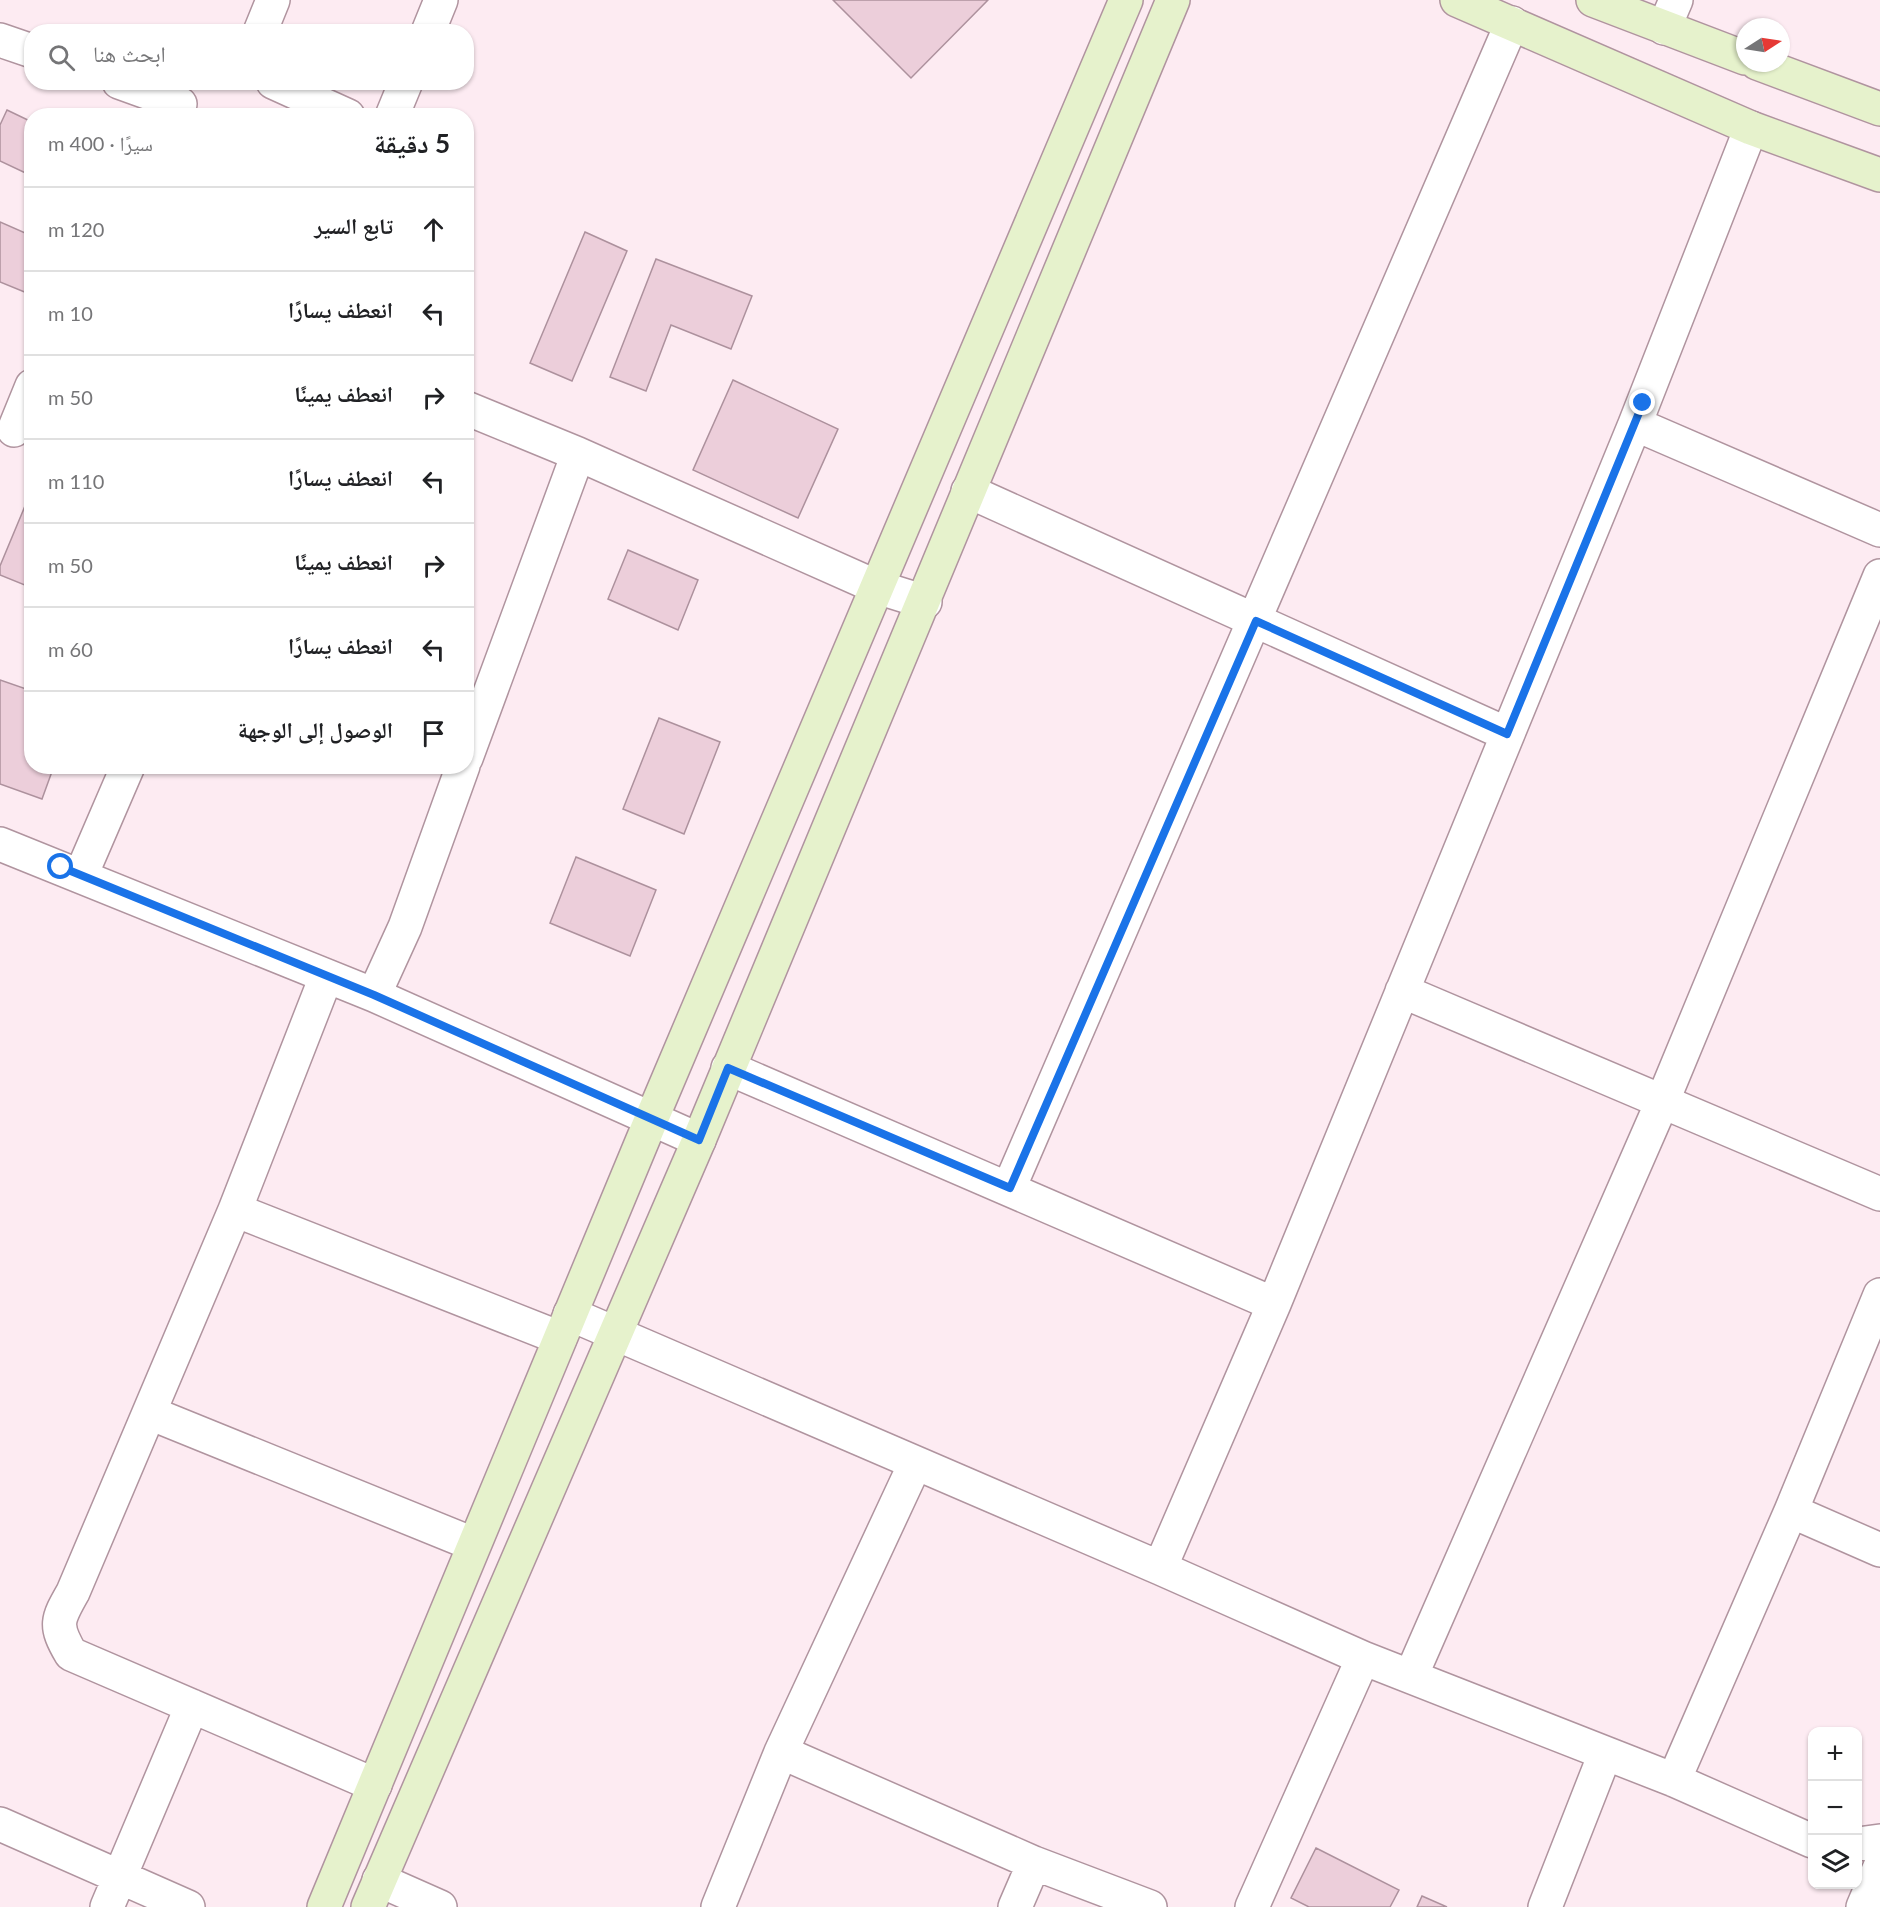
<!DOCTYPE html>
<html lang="ar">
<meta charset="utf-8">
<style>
body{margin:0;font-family:Lato,"Noto Naskh Arabic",sans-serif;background:#f6f6f6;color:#202124;direction:rtl}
.controls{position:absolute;right:18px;bottom:18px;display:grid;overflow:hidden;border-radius:12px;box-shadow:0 2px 4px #0004}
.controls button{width:54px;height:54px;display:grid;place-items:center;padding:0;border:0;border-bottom:2px solid #e0e0e0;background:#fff;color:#202124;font:30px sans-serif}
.compass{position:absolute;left:1736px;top:18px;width:54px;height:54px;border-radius:50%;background:#fff;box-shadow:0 2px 4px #0004;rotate:78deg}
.stop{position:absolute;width:18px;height:18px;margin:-14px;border:4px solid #1a73e8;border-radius:50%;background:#fff}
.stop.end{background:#1a73e8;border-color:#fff;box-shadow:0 2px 6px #0008}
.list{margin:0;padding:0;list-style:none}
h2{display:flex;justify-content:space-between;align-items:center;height:78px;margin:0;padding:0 24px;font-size:26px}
h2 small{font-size:20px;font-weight:400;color:#757577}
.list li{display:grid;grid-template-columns:39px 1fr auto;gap:18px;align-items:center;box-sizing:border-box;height:84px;padding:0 24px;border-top:2px solid #e0e0e0}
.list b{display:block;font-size:22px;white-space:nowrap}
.list em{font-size:20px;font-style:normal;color:#757577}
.icon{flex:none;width:33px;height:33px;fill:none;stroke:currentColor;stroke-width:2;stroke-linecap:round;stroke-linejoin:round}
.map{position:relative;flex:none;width:1880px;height:1907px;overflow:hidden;direction:ltr}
.search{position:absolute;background:#fff;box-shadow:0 2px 4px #0004;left:24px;top:24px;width:450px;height:66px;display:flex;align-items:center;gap:15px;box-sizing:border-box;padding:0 21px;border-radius:24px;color:#757577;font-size:22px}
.panel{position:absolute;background:#fff;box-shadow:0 2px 4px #0004;left:24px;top:108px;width:450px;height:666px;border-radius:24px;direction:rtl}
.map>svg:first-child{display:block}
</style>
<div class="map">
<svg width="1880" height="1907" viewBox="0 0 1880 1907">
<rect width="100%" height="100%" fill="#fdebf2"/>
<!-- building -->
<path fill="#ecceda" stroke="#ad919d" stroke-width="1.5" d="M833 0H988L911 78Z
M7 110 32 122V176L0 161V125Z
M0 222 32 236V282L27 293 0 282Z
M585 232 627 251 572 381 530 363Z
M656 259 752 296 731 349 671 325 646 391 610 377Z
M733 380 838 429 798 518 693 470Z
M25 506 32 508V588L0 575V566Z
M628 550 698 580 678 630 608 599Z
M0 680 32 691V766H54L42 799 0 784Z
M659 718 720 742 684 834 623 809Z
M576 857 656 890 630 956 550 923Z
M1316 1848 1399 1890 1390 1907H1309L1291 1898Z
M1422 1896 1447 1907H1417Z"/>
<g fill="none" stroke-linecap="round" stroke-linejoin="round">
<!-- street casing -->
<g stroke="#b0949f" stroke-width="36">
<path id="street" d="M1664 28 1676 0
M260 32 273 0
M428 32 441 0
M0 40 32 51
M119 82 180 104
M273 82 348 116
M392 116 406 82
M466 408 578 454 877 587 925 602
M1635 424 1880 530
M14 430 32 386
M968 491 1507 734
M466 758 578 454
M0 844 374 995 699 1140
M81 875 128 766
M326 977 235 1210 73 1592C57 1620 54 1625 71 1654L375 1785
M1402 991 1880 1194
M374 995 405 927 463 766
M728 1068 1274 1304
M1009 1188 1512 23
M235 1210 560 1338
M570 1314 1160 1568 1363 1658 1674 1780 1812 1841
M150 1413 473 1544
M1791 1511 1880 1550
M1160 1568 1274 1304 1635 424 1751 128
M1411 1676 1663 1100 1880 576
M781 1752 1034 1863 1150 1907
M1674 1780 1791 1511 1880 1295
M0 1824 188 1907
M1858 1844 1880 1841
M379 1880 440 1907
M107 1907 192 1706
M718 1907 781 1752 915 1464
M1015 1907 1034 1863
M1252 1907 1363 1658
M1545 1907 1605 1754
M1863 1907 1880 1867"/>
</g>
<!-- secondary casing -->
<g stroke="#b0949f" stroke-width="36">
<path id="secondary" d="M1457 0 1751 128 1880 175
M1593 0 1745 58
M1757 63 1880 109
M324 1907 651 1120 1126 0
M368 1907 699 1140 1173 0"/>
</g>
<!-- street -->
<use href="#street" stroke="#fff" stroke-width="33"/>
<!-- secondary -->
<use href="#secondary" stroke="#e6f2cc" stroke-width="33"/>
</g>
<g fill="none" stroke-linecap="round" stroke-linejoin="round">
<!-- route -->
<path stroke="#1a73e8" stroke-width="8" d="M61 867 374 995 699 1140 728 1068 1010 1188 1256 621 1507 734 1643 403"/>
</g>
</svg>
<div class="controls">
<button>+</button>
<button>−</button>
<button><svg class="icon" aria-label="layers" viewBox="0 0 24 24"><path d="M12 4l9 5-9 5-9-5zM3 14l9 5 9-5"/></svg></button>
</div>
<svg class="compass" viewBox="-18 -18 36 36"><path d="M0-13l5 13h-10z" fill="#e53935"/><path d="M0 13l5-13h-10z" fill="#757577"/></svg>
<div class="stop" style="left:61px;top:867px"></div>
<div class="stop end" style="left:1643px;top:403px"></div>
<div class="search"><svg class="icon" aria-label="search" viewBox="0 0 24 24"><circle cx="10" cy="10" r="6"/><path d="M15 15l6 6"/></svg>ابحث هنا</div>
<section class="panel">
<h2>5 دقيقة<small>سيرًا · 400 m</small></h2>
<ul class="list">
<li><svg class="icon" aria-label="ahead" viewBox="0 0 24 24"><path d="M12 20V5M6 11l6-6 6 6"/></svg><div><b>تابع السير</b></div><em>120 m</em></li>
<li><svg class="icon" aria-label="left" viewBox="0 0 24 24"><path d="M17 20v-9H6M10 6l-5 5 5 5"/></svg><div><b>انعطف يسارًا</b></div><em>10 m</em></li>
<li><svg class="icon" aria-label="right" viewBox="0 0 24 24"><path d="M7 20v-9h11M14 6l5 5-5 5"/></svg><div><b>انعطف يمينًا</b></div><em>50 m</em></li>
<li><svg class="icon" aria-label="left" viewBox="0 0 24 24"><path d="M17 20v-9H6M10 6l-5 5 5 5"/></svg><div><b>انعطف يسارًا</b></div><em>110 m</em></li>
<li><svg class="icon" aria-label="right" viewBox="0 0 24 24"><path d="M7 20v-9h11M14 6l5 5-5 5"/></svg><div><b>انعطف يمينًا</b></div><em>50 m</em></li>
<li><svg class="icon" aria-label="left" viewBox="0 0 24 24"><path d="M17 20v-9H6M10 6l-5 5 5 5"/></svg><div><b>انعطف يسارًا</b></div><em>60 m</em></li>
<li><svg class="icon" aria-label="arrive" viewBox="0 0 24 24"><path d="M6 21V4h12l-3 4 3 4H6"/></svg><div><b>الوصول إلى الوجهة</b></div></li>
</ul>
</section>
</div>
